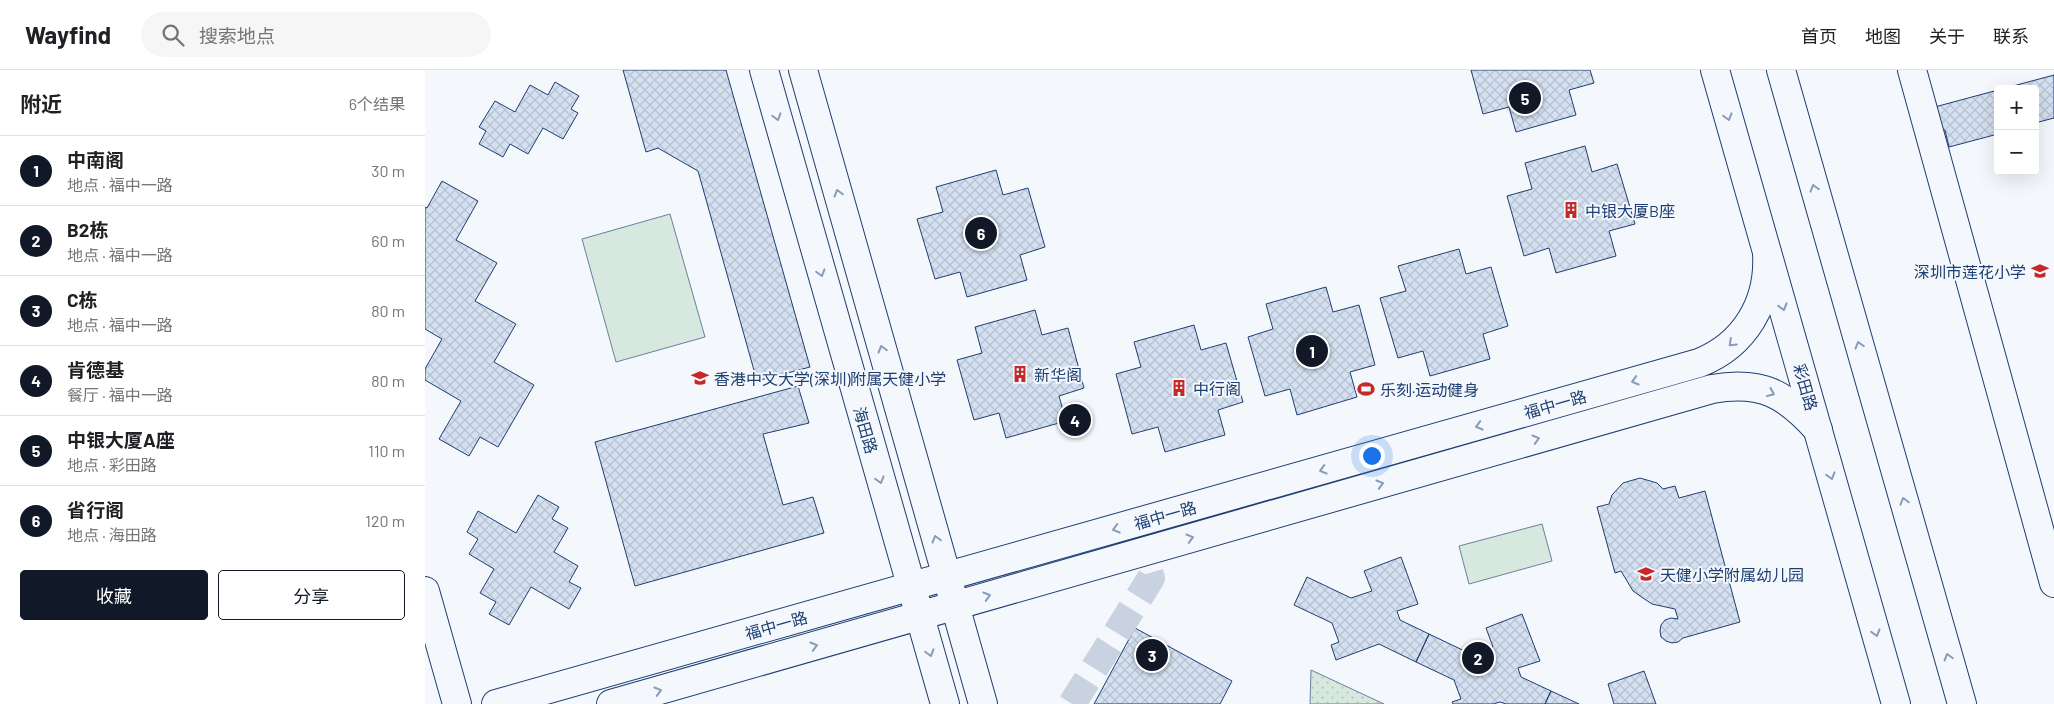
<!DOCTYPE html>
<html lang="zh">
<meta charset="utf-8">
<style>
body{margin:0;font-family:Barlow,"Noto Sans SC",sans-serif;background:#f6f6f6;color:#202124}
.controls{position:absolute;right:15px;top:15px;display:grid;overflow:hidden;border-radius:5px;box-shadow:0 5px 20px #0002}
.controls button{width:45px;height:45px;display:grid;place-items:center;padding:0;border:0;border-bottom:1px solid #e0e0e0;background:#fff;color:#202124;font:25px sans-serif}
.you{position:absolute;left:946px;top:385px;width:18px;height:18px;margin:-12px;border:4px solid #fff;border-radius:50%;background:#1a73e8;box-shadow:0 0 0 8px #1a73e833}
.badge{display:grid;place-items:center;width:32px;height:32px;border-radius:50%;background:#111827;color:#fff;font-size:16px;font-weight:700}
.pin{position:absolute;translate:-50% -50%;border:2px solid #fff;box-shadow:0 1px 5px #0006}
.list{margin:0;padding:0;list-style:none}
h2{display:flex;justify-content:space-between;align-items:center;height:65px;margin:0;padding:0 20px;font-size:21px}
h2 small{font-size:16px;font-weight:400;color:#757577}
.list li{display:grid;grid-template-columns:32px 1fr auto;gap:15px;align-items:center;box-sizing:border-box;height:70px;padding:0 20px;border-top:1px solid #e0e0e0}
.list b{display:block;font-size:19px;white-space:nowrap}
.list p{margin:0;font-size:16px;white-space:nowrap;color:#757577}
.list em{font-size:16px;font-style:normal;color:#757577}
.actions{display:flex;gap:10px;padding:15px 20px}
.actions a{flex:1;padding:11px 0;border:1px solid #111827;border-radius:5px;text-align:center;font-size:18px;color:#111827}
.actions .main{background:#111827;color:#fff}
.icon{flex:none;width:28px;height:28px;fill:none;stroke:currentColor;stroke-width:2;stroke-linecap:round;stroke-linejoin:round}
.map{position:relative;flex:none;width:1629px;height:634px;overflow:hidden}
header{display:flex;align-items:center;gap:30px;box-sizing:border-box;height:70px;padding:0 25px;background:#fff;border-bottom:1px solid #e0e0e0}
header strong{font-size:24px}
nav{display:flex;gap:28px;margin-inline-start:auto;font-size:18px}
.search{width:350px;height:45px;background:#f6f6f6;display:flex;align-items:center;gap:12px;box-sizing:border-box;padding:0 18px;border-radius:28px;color:#757577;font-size:19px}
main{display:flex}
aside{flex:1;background:#fff}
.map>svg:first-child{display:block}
</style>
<header>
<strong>Wayfind</strong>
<div class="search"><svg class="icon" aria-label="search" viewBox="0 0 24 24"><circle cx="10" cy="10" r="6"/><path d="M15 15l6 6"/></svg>搜索地点</div>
<nav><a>首页</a><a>地图</a><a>关于</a><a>联系</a></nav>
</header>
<main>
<aside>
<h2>附近<small>6个结果</small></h2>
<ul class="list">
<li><span class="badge">1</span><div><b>中南阁</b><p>地点 · 福中一路</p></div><em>30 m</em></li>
<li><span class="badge">2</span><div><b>B2栋</b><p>地点 · 福中一路</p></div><em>60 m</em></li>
<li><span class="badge">3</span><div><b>C栋</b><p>地点 · 福中一路</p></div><em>80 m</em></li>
<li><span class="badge">4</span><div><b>肯德基</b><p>餐厅 · 福中一路</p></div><em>80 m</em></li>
<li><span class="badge">5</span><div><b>中银大厦A座</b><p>地点 · 彩田路</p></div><em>110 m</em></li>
<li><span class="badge">6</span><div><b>省行阁</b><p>地点 · 海田路</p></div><em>120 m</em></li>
</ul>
<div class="actions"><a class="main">收藏</a><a>分享</a></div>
</aside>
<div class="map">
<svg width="1629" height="634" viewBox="0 0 1629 634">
<defs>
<pattern id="park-dots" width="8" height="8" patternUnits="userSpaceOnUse" patternTransform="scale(1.25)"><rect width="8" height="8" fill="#d7e8df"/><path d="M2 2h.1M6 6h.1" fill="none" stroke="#b8c8c3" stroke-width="1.8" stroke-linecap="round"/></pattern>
<pattern id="building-cross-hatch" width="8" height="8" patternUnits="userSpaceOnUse" patternTransform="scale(1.25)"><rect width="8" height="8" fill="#d5e0f0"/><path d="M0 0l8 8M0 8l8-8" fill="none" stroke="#b6c1d1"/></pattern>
</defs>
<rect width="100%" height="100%" fill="#f4f7fb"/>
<!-- park -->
<path fill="url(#park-dots)" stroke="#687fa3" d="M886 600 959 634H885Z"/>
<!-- pitch -->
<path fill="#d7e8df" stroke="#687fa3" d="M245 144 280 267 191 292 157 169Z
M1117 454 1127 491 1044 514 1034 476Z"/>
<!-- building -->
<path fill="url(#building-cross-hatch)" stroke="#1d3f73" d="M198 0H301L385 297 332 311 273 101 233 78 221 82Z
M1046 0H1165L1169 13 1144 20 1151 45 1091 62 1084 37 1058 44Z
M1629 5V48L1610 53V19H1577Z
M130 12 154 26 146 39 153 43 138 69 118 58 103 84 85 74 78 87 54 74 61 61 54 57 70 31 90 42 105 15 123 25Z
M1573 20V64L1524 77 1520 60 1513 62 1506 38Z
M1160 76 1167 102 1192 94 1210 154 1184 161 1191 186 1131 203 1124 178 1099 186 1082 126 1107 119 1100 93Z
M571 100 578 125 603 118 620 177 595 185 602 210 542 227 535 202 510 209 492 149 518 142 511 117Z
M17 111 53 131 31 170 72 193 50 231 91 254 69 292 109 315 73 377 55 367 44 386 14 369 36 331 0 310V299L17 269 0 259V137L2 138Z
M1034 179 1041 204 1066 197 1083 256 1058 264 1065 289 1005 306 998 281 973 288 955 228 981 221 973 196Z
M901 217 908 242 934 235 950 295 925 302 932 327 872 345 865 319 840 326 823 267 848 259 841 234Z
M610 240 617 265 643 258 659 318 634 326 641 351 581 368 574 343 549 350 532 290 557 283 550 257Z
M769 255 776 280 801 273 818 332 793 340 800 365 740 382 733 357 707 364 691 304 716 297 709 272Z
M373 316 384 353 338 364 358 435 388 427 399 463 210 516 170 372Z
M1215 408 1232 413 1238 419 1250 416 1254 428 1280 421 1315 552 1258 568 1253 572 1247 573 1241 571 1236 567 1235 561 1236 555 1240 550 1246 548 1253 549 1250 539 1227 534 1218 528 1208 521 1196 501 1190 503 1172 437 1184 434 1187 425 1198 413Z
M113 425 134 437 127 449 143 458 129 482 153 496 144 512 156 518 144 539 106 517 84 555 64 544 71 532 55 523 69 499 44 484 53 469 42 462 53 441 91 463Z
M976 487 993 534 972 541 975 550 1004 564 991 592 954 574 911 590 906 575 914 572 907 553 869 535 882 507 926 528 947 521 939 501Z
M1097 544 1115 591 1093 598 1096 607 1126 621 1120 634H1081L1075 632 1068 634H1028L1027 632 1036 629 1029 610 991 592 1004 564 1048 585 1068 577 1061 558Z
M710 558 807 611 795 634H669Z
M1219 601 1231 634H1189L1183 614Z
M1126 621 1154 634H1120Z"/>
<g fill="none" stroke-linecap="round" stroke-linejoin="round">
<!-- minor-tunnel -->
<path stroke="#c9d2e0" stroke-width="28" stroke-dasharray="28 14" stroke-linecap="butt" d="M647 634 726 508 718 481"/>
<!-- minor casing -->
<g stroke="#1d3f73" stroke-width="30">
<path id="minor" d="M339 0 520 634
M378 0 558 634
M1487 0 1629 513
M0 521 32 634
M71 634 1274 293C1320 275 1345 232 1342 183
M186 634 1287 319C1336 310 1361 324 1393 360"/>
</g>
<!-- major casing -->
<g stroke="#1d3f73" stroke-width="30">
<path id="major" d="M1290 0 1471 634
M1356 0 1537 634"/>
</g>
<!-- minor -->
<use href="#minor" stroke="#f4f7fb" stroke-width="28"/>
<!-- major -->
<use href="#major" stroke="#f4f7fb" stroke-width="28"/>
</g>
<!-- one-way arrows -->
<defs><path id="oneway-chevron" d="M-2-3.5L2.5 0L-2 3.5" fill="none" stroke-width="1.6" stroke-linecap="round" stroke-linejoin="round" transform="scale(1.25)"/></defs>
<g stroke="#889bb7">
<use href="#oneway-chevron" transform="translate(352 47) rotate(74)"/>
<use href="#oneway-chevron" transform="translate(1303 47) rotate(74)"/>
<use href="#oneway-chevron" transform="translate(1389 118) rotate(-106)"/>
<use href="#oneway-chevron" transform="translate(413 123) rotate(-106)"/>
<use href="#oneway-chevron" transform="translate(396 203) rotate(74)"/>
<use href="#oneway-chevron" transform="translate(1358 237) rotate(74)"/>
<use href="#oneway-chevron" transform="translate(1307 273) rotate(137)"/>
<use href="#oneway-chevron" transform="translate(1434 275) rotate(-106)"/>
<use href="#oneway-chevron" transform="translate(457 279) rotate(-106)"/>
<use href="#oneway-chevron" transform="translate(1210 311) rotate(164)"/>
<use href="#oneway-chevron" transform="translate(1346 323) rotate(24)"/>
<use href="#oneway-chevron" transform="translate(1054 356) rotate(164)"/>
<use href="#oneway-chevron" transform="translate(1111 369) rotate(-16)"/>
<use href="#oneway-chevron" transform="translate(898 400) rotate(164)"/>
<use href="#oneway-chevron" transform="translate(1406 406) rotate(74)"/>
<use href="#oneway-chevron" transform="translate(455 410) rotate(74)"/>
<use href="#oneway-chevron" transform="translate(955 414) rotate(-16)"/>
<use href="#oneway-chevron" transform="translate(1479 431) rotate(-106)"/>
<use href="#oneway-chevron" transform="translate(691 459) rotate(164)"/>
<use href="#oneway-chevron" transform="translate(765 468) rotate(-16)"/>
<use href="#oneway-chevron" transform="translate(511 469) rotate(-106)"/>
<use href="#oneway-chevron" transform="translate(562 526) rotate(-16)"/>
<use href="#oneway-chevron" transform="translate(1451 563) rotate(74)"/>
<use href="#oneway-chevron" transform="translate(389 576) rotate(-16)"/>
<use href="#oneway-chevron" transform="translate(505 583) rotate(74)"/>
<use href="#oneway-chevron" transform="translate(1523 587) rotate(-106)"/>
<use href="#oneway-chevron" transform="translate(233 621) rotate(-16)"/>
</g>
<!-- icons -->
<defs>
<g id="building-bare" transform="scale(1.35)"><path d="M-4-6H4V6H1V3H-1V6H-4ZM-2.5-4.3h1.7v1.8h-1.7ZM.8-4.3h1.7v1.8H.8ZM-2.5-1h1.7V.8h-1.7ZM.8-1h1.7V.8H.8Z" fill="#c62828" stroke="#f4f7fb" stroke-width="2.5" paint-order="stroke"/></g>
<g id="school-bare" transform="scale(1.35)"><path d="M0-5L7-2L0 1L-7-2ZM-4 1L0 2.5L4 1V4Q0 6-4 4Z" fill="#c62828" stroke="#f4f7fb" stroke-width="2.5" paint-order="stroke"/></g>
<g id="stadium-bare" transform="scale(1.35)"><path d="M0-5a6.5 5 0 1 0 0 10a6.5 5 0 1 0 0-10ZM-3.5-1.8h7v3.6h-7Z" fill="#c62828" stroke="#f4f7fb" stroke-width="2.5" paint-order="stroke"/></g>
</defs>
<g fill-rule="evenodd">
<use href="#building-bare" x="1146" y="140"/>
<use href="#school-bare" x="1615" y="201"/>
<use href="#building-bare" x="595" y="304"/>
<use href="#school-bare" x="275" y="308"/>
<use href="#building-bare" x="754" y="318"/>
<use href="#stadium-bare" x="941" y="319"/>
<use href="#school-bare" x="1221" y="504"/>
</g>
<g text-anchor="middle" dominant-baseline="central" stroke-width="4" stroke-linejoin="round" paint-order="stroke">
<!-- poi labels -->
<g font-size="16" fill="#1d3f73" stroke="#f4f7fb" text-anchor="start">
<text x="1160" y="140">中银大厦B座</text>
<text x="1601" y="201" text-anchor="end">深圳市莲花小学</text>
<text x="609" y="304">新华阁</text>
<text x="289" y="308">香港中文大学(深圳)附属天健小学</text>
<text x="768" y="318">中行阁</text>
<text x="955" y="319">乐刻·运动健身</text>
<text x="1235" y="504">天健小学附属幼儿园</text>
</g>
<!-- street labels -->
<g font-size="16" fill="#1d3f73" stroke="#f4f7fb">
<text transform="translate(1381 317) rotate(74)">彩田路</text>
<text transform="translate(1130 334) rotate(-16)">福中一路</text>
<text transform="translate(441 360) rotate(74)">海田路</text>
<text transform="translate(740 445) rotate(-16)">福中一路</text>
<text transform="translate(351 555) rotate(-16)">福中一路</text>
</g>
</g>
</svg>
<div class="controls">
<button>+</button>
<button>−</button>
</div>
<div class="you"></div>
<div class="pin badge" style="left:887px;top:281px">1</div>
<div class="pin badge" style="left:1053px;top:588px">2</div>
<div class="pin badge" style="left:727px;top:585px">3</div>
<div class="pin badge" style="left:650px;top:350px">4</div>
<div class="pin badge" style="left:1100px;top:28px">5</div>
<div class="pin badge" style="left:556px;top:163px">6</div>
</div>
</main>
